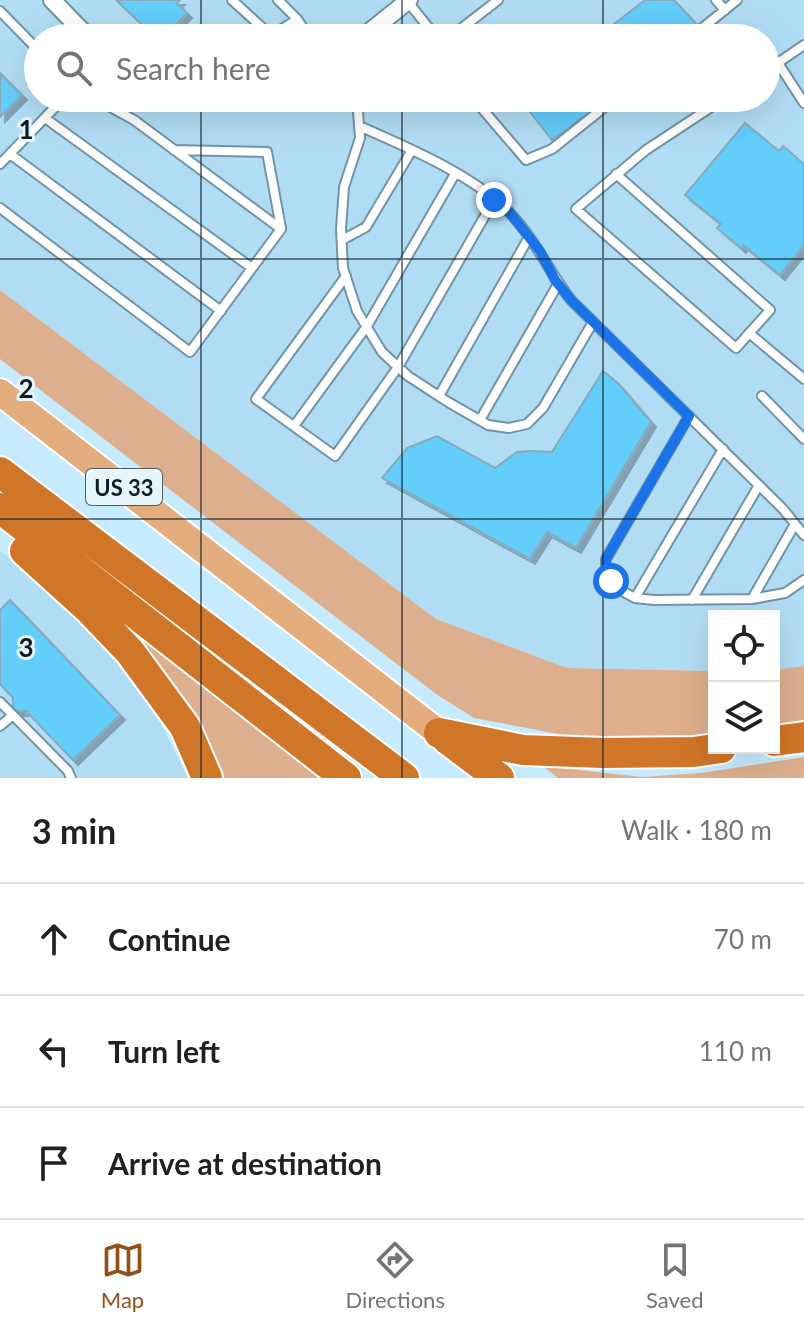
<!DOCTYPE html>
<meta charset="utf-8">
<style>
body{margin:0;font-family:Lato,sans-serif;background:#f6f6f6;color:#202124}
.controls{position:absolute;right:24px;bottom:24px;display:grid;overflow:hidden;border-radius:0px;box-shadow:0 8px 32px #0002}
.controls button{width:72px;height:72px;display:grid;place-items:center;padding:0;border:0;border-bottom:2px solid #e0e0e0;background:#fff;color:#202124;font:40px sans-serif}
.stop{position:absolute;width:24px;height:24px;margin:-18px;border:6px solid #1a73e8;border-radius:50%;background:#fff}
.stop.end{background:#1a73e8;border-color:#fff;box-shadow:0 2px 8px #0008}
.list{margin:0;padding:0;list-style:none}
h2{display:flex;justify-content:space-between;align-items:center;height:104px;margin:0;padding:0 32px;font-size:34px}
h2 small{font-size:26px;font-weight:400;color:#757577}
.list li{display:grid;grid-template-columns:52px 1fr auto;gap:24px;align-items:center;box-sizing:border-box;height:112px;padding:0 32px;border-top:2px solid #e0e0e0}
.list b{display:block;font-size:30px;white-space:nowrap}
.list em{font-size:26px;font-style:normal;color:#757577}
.icon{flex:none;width:44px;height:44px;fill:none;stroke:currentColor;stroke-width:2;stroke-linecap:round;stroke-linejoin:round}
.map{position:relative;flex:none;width:804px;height:778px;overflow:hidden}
.search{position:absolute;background:#fff;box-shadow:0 8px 32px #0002;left:24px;right:24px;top:24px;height:88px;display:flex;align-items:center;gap:20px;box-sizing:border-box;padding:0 28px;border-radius:44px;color:#757577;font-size:30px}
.sheet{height:440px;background:#fff}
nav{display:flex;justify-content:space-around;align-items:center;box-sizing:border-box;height:112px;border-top:2px solid #e0e0e0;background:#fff;font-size:22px;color:#757577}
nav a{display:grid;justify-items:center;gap:4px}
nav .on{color:#91511a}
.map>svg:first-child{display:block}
</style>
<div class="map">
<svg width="804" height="778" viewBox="0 0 804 778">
<defs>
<filter id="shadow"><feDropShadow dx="5" dy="5" stdDeviation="0" flood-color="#0004"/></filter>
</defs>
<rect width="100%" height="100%" fill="#c6ebfe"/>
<!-- built -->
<path fill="#b1ddf4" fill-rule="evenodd" d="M0 0H804V666L774 670V616H714V671L567 668 436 619 0 290ZM38 38H766V98H38Z
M0 551 50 590 108 651 160 722 188 778H0Z"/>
<!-- green -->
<path fill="#ddaf8e" d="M0 290 436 619 567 668 714 671V736L679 741 580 738 474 718 436 694 0 359Z
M97 594 315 775 320 778H215Z
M804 666V724L774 728V670Z
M804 757V778H558L543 766 642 777 701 773Z"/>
<!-- building -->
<path fill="#63cdfb" stroke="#87aabc" stroke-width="2" filter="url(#shadow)" d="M116 0H180L177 3 187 13 163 38H156Z
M645 0H674L700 28 687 38H596Z
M0 73 22 95 0 117Z
M519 98H608L552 140Z
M745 123 779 151 783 146 804 164V245L780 275 743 245 741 248 717 228 721 224 685 195Z
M603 371 618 383 651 422 576 548 547 532 530 559 382 478 407 448 437 436 495 468 517 452 531 451 552 452Z
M10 600 120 715 73 760 26 711H13V698L0 684V610Z"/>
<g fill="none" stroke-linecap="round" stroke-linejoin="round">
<!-- service casing -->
<g stroke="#7194a5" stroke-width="12">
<path id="service" d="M232 0 267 32 276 33 297 19
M278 0 297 19 310 38
M716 0 725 10
M408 2 437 38
M0 11 38 50
M449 38 498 0
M690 38 737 0
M778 63 804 103
M766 71 804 45
M357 98 360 138 344 187 341 229 343 268 357 311 382 352 398 367 408 376 448 402 488 425 509 428 527 424 543 408 593 322
M473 98 526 160 552 149 616 98
M45 118 252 268
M359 126C407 147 475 176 510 213 535 239 549 272 571 300L783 509 804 535
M174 150 267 152 281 228
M10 154 221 311
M0 164 64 98
M616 174 770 310 736 348 576 209 646 150 725 98
M0 208 190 352 281 229 134 120 94 98
M342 240 366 227 412 150
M346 276 256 399 335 456 398 367 494 200
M749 333 804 379
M439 396 529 237
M762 396 804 439
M689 416 606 559V571L611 581 620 590 635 598 654 600 752 599 785 593 804 580
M480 420 558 284
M294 426 367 326 455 174
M635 598 723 449
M752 599 795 524
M692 600 759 485
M0 702 68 771 71 778
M0 726 13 715"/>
</g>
<!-- minor casing -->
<g stroke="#7194a5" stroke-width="20">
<path id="minor" d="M52 0 89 38
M362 38 409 0"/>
</g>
<!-- primary casing -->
<g stroke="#fff" stroke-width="30">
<path id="primary" d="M0 392 439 733"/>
</g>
<!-- motorway casing -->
<g stroke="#fff" stroke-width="34">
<path id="motorway" d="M0 472 404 778
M0 508 346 778
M25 551 90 610 130 652 185 727 207 778
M439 733 523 750 603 753 694 752 721 748
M447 739 499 778
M774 741 804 737"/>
</g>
<!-- service -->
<use href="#service" stroke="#fff" stroke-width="8"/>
<!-- minor -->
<use href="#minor" stroke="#fff" stroke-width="16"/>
<!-- primary -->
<use href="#primary" stroke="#e3ad7e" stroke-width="26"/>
<!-- motorway -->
<use href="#motorway" stroke="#d07628" stroke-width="30"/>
</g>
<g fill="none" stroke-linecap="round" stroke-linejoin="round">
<!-- route -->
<path stroke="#1a73e8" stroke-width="10" d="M494 200 510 213 540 251 555 280 571 300 689 416 606 559V571L611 581"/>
</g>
<!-- grid -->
<path fill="none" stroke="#0e1c22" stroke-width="2" stroke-opacity="0.55" d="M201 0V38M402 0V38M603 0V38M201 98V778M402 98V778M603 98V778M0 259H804M0 519H804"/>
<g text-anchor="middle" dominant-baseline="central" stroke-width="6" stroke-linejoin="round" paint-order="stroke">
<!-- shield labels -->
<rect fill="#e6f4fc" stroke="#4f5d63" stroke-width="2" x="86" y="469" width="76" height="36" rx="6"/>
<g font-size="22" font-weight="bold" fill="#0e1c22">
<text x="124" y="487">US 33</text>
</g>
</g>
<g font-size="26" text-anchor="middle" font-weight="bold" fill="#0e1c22" stroke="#e6f4fc" stroke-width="6" stroke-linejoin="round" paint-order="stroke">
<text x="26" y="139">1</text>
<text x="26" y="398">2</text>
<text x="26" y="657">3</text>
</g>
</svg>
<div class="controls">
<button><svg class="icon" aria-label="locate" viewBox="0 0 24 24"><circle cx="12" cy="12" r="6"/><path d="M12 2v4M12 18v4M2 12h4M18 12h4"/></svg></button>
<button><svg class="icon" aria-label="layers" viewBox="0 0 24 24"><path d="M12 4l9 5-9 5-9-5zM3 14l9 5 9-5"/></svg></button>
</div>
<div class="stop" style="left:611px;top:581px"></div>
<div class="stop end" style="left:494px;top:200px"></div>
<div class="search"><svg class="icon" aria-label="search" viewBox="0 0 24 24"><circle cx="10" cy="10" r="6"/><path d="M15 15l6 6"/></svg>Search here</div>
</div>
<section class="sheet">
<h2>3 min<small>Walk · 180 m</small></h2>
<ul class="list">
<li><svg class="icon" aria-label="ahead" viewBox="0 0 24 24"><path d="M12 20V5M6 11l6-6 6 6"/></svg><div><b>Continue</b></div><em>70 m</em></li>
<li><svg class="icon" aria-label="left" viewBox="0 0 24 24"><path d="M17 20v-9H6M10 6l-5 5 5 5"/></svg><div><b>Turn left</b></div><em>110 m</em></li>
<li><svg class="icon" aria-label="arrive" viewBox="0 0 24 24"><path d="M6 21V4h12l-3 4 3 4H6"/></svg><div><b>Arrive at destination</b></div></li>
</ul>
</section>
<nav>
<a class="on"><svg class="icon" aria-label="map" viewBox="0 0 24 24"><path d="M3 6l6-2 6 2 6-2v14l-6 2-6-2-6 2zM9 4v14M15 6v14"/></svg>Map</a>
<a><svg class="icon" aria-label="directions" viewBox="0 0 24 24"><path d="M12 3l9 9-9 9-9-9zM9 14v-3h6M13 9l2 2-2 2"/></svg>Directions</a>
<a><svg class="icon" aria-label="saved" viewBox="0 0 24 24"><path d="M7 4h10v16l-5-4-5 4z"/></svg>Saved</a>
</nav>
